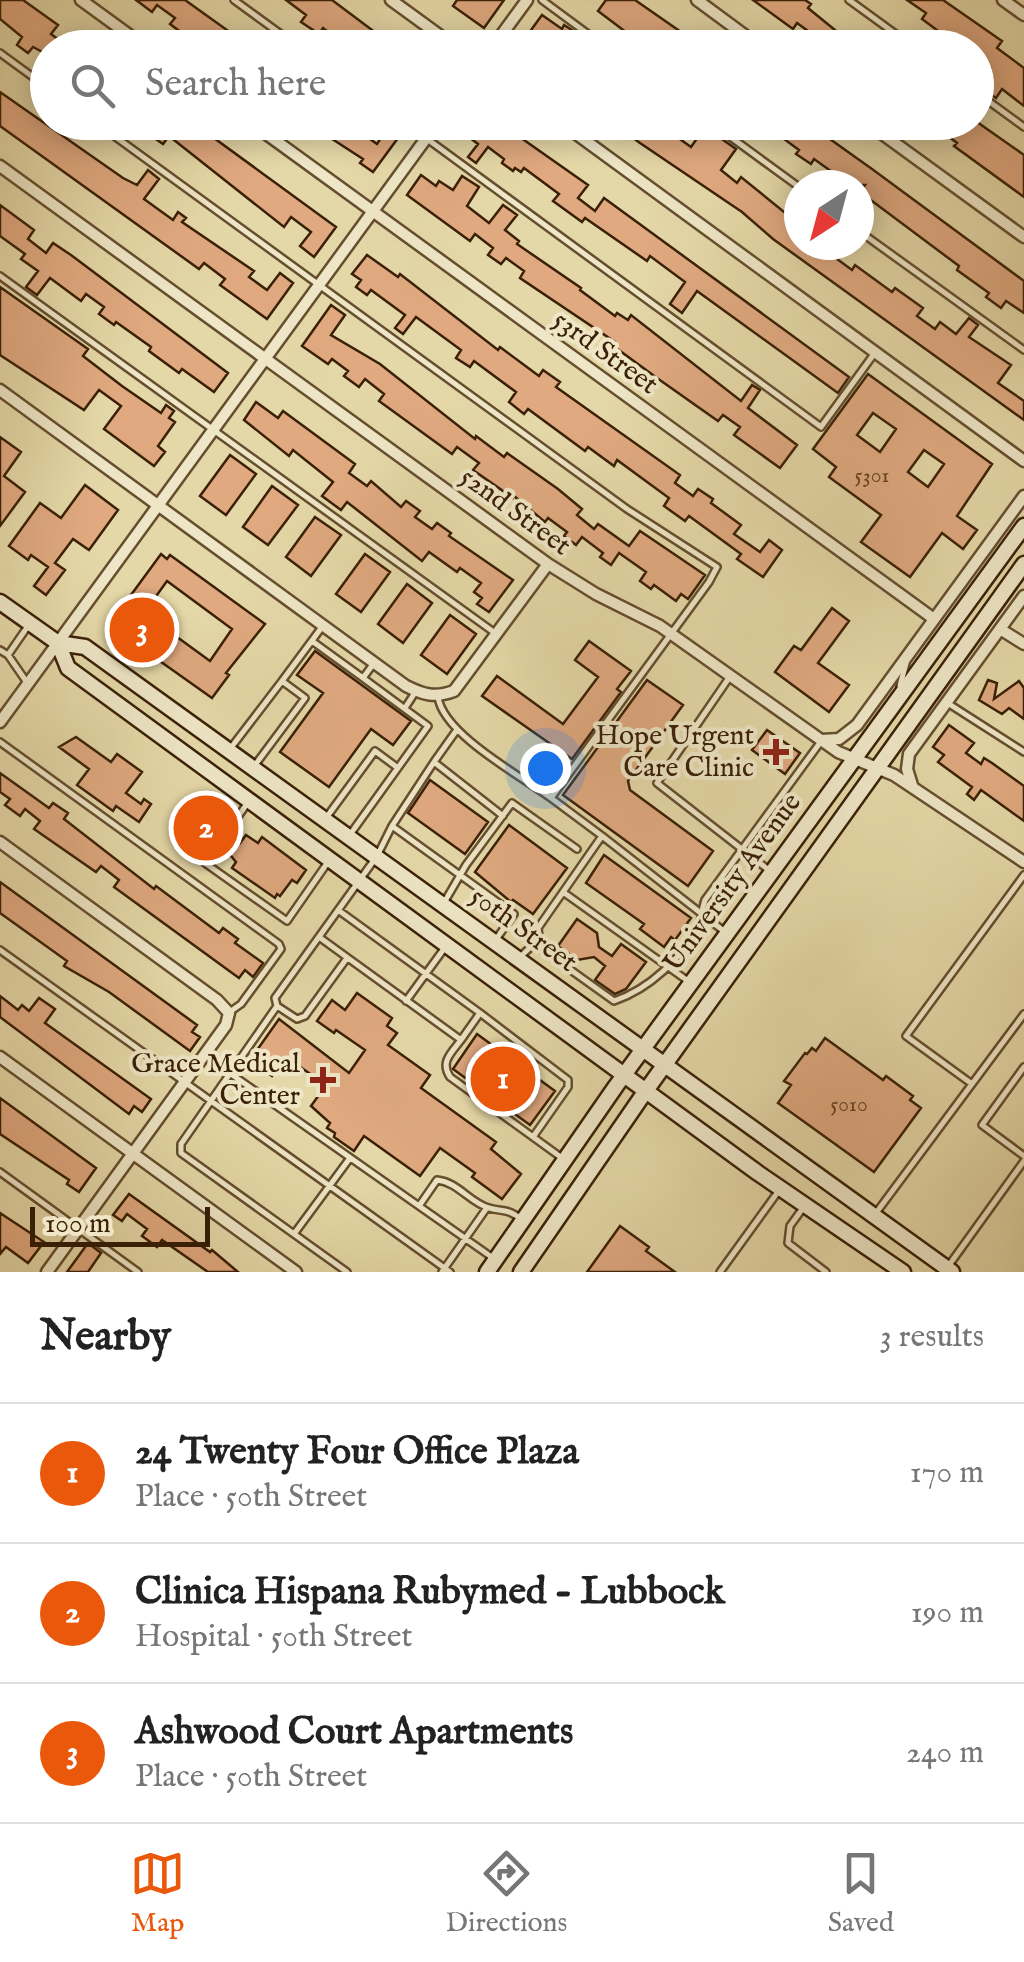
<!DOCTYPE html>
<meta charset="utf-8">
<style>
body{margin:0;font-family:"IM FELL English",serif;background:#f2f2f2;color:#222}
.compass{position:absolute;left:784px;top:170px;width:90px;height:90px;border-radius:50%;background:#fff;box-shadow:0 5px 25px #0003;rotate:216deg}
.scale{position:absolute;left:30px;bottom:25px;width:180px;box-sizing:border-box;padding-left:10px;border:5px solid #3a2006;border-top:0;font-size:28px;line-height:35px;white-space:nowrap;color:#3a2006;-webkit-text-stroke:8px #eee6c6;paint-order:stroke}
.you{position:absolute;left:545px;top:768px;width:35px;height:35px;margin:-25px;border:8px solid #fff;border-radius:50%;background:#1a73e8;box-shadow:0 0 0 15px #1a73e833}
.badge{display:grid;place-items:center;width:65px;height:65px;border-radius:50%;background:#ea580c;color:#fff;font-size:32px;font-weight:700}
.pin{position:absolute;translate:-50% -50%;border:5px solid #fff;box-shadow:0 2px 10px #0006}
.list{margin:0;padding:0;list-style:none}
h2{display:flex;justify-content:space-between;align-items:center;height:130px;margin:0;padding:0 40px;font-size:42px}
h2 small{font-size:32px;font-weight:400;color:#767676}
.list li{display:grid;grid-template-columns:65px 1fr auto;gap:30px;align-items:center;box-sizing:border-box;height:140px;padding:0 40px;border-top:2px solid #e0e0e0}
.list b{display:block;font-size:38px;white-space:nowrap}
.list p{margin:0;font-size:32px;white-space:nowrap;color:#767676}
.list em{font-size:32px;font-style:normal;color:#767676}
.icon{flex:none;width:55px;height:55px;fill:none;stroke:currentColor;stroke-width:2;stroke-linecap:round;stroke-linejoin:round}
.map{position:relative;flex:none;width:1024px;height:1272px;overflow:hidden}
.search{position:absolute;background:#fff;box-shadow:0 5px 25px #0003;left:30px;right:30px;top:30px;height:110px;display:flex;align-items:center;gap:25px;box-sizing:border-box;padding:0 35px;border-radius:55px;color:#767676;font-size:38px}
.sheet{height:550px;background:#fff}
nav{display:flex;justify-content:space-around;align-items:center;box-sizing:border-box;height:140px;border-top:2px solid #e0e0e0;background:#fff;font-size:28px;color:#767676}
nav a{display:grid;justify-items:center;gap:5px}
nav .on{color:#ea580c}
.map>svg:first-child{display:block}
</style>
<div class="map">
<svg width="1024" height="1272" viewBox="0 0 1024 1272">
<rect width="100%" height="100%" fill="#e5d8a8"/>
<filter id="stains"><feTurbulence type="fractalNoise" baseFrequency=".002" numOctaves="4"/><feColorMatrix values="0 0 0 0 .2 0 0 0 0 .09 0 0 0 0 .02 0 0 0 .5 -.17"/></filter>
<radialGradient id="worn" r=".72"><stop offset=".6" stop-color="#630" stop-opacity="0"/><stop offset="1" stop-color="#630" stop-opacity=".3"/></radialGradient>
<!-- building -->
<path fill="#e0a980" stroke="#3a2006" stroke-width="2.5" fill-rule="evenodd" d="M0 0H23L58 25 51 34 70 48H48V55L33 47 28 53 17 45 22 37 0 19Z
M136 0H185L252 48H216L208 42 202 48 170 24 175 18 157 5 152 12Z
M286 0H332L396 48H349L323 28 319 34 301 22 306 15Z
M457 0H504L484 28 453 6Z
M606 0H635L704 48H647L598 11Z
M753 0H805L811 4 808 8 857 48H816L810 43 815 36 797 23 793 29Z
M907 0H943L1002 41 997 48 1024 68V106L1002 89 996 98 984 90 991 81 984 76 990 68 976 59V48H961L922 19 926 13Z
M542 15 562 29 564 25 575 32 564 48H518Z
M0 92 123 178 137 185 148 170 159 179 144 199 173 220 178 212 186 218 182 222 254 271 249 277 267 290 280 273 293 283 267 319 220 285 225 279 204 263 199 269 0 126Z
M154 122H192L336 227 314 257 300 246 311 232 291 217 284 227 169 136 163 144 147 133Z
M306 122H361L356 129 377 144 386 130 398 138 373 172 360 163 363 159Z
M449 122H491L504 132 507 128 588 185 578 198 595 211 604 198 849 377 838 393 697 291 682 313 670 304 685 282 650 256 647 261 585 218 582 222 553 201 559 194 524 168 521 172 515 168 513 171 502 163 504 159 488 147 476 163 468 157 478 144Z
M620 122H656L691 147 705 127 736 149 721 170 737 183 741 177 799 224V245H818L852 270 855 265 892 292 895 288 923 308 917 316 935 329 940 322 956 334 969 318 978 325 969 337 1011 365 998 383 1024 401V420L773 239 742 212 640 143 625 132 628 129Z
M761 122H806L872 169 1024 281V313L1006 301 1001 308 986 297 989 293 957 270 959 266 860 192 865 185H838L842 179 814 159 811 164 796 154 799 150Z
M929 122H977L1024 155V197L954 146 957 143Z
M421 175 436 186 439 181 453 190 462 176 479 187 467 206 489 223 503 205 517 215 505 230 519 241 517 244 581 288 580 290 615 316 617 313 628 320 631 315 741 401 752 385 760 390 748 408 797 445 780 468 734 435 740 427 723 415 718 421 657 378 612 345 615 342 520 278 524 271 506 258 501 264 488 255 493 248 475 234 470 241 407 195Z
M0 205 34 230 28 239 46 253 53 243 71 255 228 373 214 392 182 369 179 373 149 351 151 347 116 322 114 325 99 314 104 307 86 294 81 301 50 278 37 295 26 287 38 271 21 259 25 254 0 236Z
M367 255 398 277 400 274 498 350 500 347 539 376 543 370 560 382 556 387 680 475 675 483 693 496 698 489 713 499 711 503 741 525 734 534 760 552 769 540 782 550 763 577 737 559 741 554 689 516 685 521 664 506 669 498 617 460 614 466 588 447 585 451 528 409 524 414 509 402 516 392 474 361 470 367 456 358 461 350 416 317 403 334 395 328 405 315 371 290 367 295 356 287 361 280 352 274Z
M0 287 88 349 83 356 122 386 161 413 166 405 174 411 169 418 175 422 158 446 165 452 154 466 104 429 121 406 99 390 84 410 0 355Z
M331 305 345 315 331 335 380 364 475 439 476 436 504 457 507 453 558 489 582 509 577 515 594 529 598 524 629 546 640 531 705 575 688 599 681 594 676 601 654 585 651 589 640 581 646 572 619 553 611 565 600 557 603 553 582 537 576 545 564 536 567 532 548 518 545 522 514 496 513 498 473 470 479 463 457 447 452 454 379 401 384 394 365 379 359 387 344 376 348 371 332 359 328 364 302 346Z
M868 374 992 464 957 516 977 530 963 549 942 533 910 577 861 542 881 515 829 477 836 467 813 449ZM873 413 896 429 880 452 857 435ZM924 450 944 464 928 487 908 472Z
M256 402 278 418 283 411 355 464 349 473 367 486 371 481 401 507 406 501 420 511 415 517 432 529 437 523 451 533 449 536 513 580 489 612 477 604 482 598 474 592 481 583 460 568 457 572 429 552 422 561 347 502 341 510 322 496 333 482 293 450 289 456 244 420Z
M0 437 21 452 4 476 25 492 0 526Z
M230 455 256 474 226 515 200 496Z
M85 485 118 510 89 550 73 539 55 563 65 570 46 595 34 586 48 567 31 555 28 560 9 546 40 503 61 518Z
M272 486 298 505 268 545 243 527Z
M315 517 341 535 311 576 286 557Z
M161 554 167 559 170 555 265 624 226 673 229 675 212 698 109 625ZM167 581 232 629 210 661 144 613Z
M365 554 390 572 361 612 336 594Z
M407 584 432 603 403 643 378 624Z
M832 608 849 621 818 663 849 685 829 712 775 672 794 646 801 650Z
M450 615 476 634 447 674 421 655Z
M589 641 631 671 617 689 621 692 572 759 482 696 497 676 563 724 598 677 575 660Z
M315 651 411 721 393 745 371 729 329 787 280 752 323 693 297 675Z
M647 680 683 705 628 781 630 790 713 851 688 886 563 795Z
M988 680 997 683 994 699 1019 681 1024 688V719L1009 708 1002 714 979 700Z
M949 725 974 743 966 753 981 764 984 758 992 763 1024 786V821L981 790 974 800 967 794 972 787 938 762 944 755 933 747Z
M767 730 800 753 785 774 752 750Z
M76 737 111 762 117 754 142 772 126 793 141 804 144 799 151 804 139 822 116 806 113 811 77 785 89 769 59 747Z
M0 773 49 808 53 803 68 813 64 819 154 889 156 886 219 933 223 928 238 939 235 943 263 963 253 977 245 970 239 978 114 887 119 880 101 866 96 872 34 829 40 821 25 809 20 816 5 805 10 799 0 792Z
M430 780 488 822 465 854 408 813Z
M211 804 227 816 201 852 184 840Z
M509 825 567 868 533 914 513 900 511 902 475 872Z
M246 835 258 843 262 837 306 870 297 883 292 880 280 896 277 894 275 898 232 868 236 862 227 851 235 840 240 843Z
M604 855 691 918 675 940 671 937 664 947 640 929 644 924 586 883Z
M0 882 197 1025 192 1032 200 1037 190 1051 109 992 64 966 67 961 0 913Z
M577 919 597 933 599 947 612 956 621 944 646 962 626 989 615 994 595 980 605 966 594 957 577 960 558 946Z
M357 993 392 1018 387 1026 397 1033 388 1045 430 1075 421 1088 496 1142 491 1149 521 1174 502 1199 472 1177 475 1173 440 1148 420 1176 364 1136 354 1151 334 1137 335 1133 327 1128 330 1123 311 1106 326 1085 286 1057 272 1076 250 1060 279 1019 349 1073 365 1050 336 1030 334 1033 317 1021 332 1000 345 1010Z
M0 996 18 1010 22 1005 29 1011 39 998 55 1009 45 1023 151 1099 142 1112 134 1106 129 1114 0 1017Z
M477 1034 555 1091 530 1125 453 1069Z
M825 1038 883 1080 886 1076 913 1096 910 1100 921 1108 874 1172 778 1103 791 1085 784 1081 805 1053 807 1054 812 1048 816 1051Z
M0 1098 96 1168 79 1192 67 1184 69 1180 0 1134Z
M129 1194 210 1252 212 1250 238 1272H208L162 1240 157 1247 142 1236 147 1229 127 1214 122 1221 113 1215Z
M0 1213 44 1242 28 1263 6 1247 0 1254Z
M620 1226 649 1247 646 1251 675 1272H587Z
M88 1243 101 1253 88 1272H67Z"/>
<g fill="none" stroke-linecap="round" stroke-linejoin="round">
<!-- service casing -->
<g stroke="#654e2e" stroke-width="10">
<path id="service" d="M234 0 300 48
M542 0 607 48
M849 0 915 48
M0 53 48 88
M976 92 1024 127
M95 122 627 509 717 567 709 582 551 798 602 836 538 928 540 948 614 1001C649 989 683 958 699 924 702 917 702 908 705 900L822 740
M404 122 821 427 874 354
M710 122 799 187
M859 231 1024 350
M0 276 495 633
M312 641 363 678 374 663
M0 650 8 655 28 626
M8 655 28 684
M731 675 657 783 770 871
M282 681 322 627
M900 686 906 663
M438 697C443 734 521 776 551 798
M946 702 1024 752
M405 708 416 691
M0 742 279 944 281 949 241 1004 231 1011
M230 749 282 681 305 698 255 765
M434 762 456 731
M249 801 205 863 287 921 328 862
M326 818 375 751 398 768
M392 826 434 762 503 816
M349 836 428 726 363 678
M602 836 725 932
M563 892 688 981
M445 901 466 865 512 803 577 849
M338 910 480 1013
M319 937 461 1040C451 1053 440 1062 450 1077L562 1158
M0 950 450 1272
M347 958 305 1016 297 1019 277 1006 275 998 377 856 392 826 514 914 497 938
M519 958 538 940
M406 1001 446 946
M277 1006 181 1144V1153L347 1272
M461 1040 480 1013 568 1080V1087L533 1137
M1024 1067 982 1125 1024 1156
M231 1074 493 1258
M972 1084 906 1036 1024 875
M0 1172 138 1272
M419 1206 437 1180C458 1182 470 1203 489 1208 504 1212 505 1208 520 1218
M803 1208 790 1226 788 1243 826 1272
M876 1213 1024 1014
M294 1234 350 1158
M947 1268 1024 1161
M442 1272 486 1209
M720 1272 780 1189"/>
</g>
<!-- minor casing -->
<g stroke="#654e2e" stroke-width="15">
<path id="minor" d="M81 0 147 48
M391 0 457 48
M697 0 762 48
M1003 0 1024 15
M492 48 527 0
M250 122 934 619
M560 122 1024 461
M866 122 1024 237
M0 166 548 564 596 594 660 626 838 752 894 775 1024 862
M0 390 406 686C424 695 435 698 454 691L548 564
M1000 629 1024 644
M0 722 438 122
M822 740 839 739 857 725 1024 496
M912 785 907 769 909 754 1024 596
M0 842 217 1000 229 1013 226 1025 47 1272
M0 1057 296 1272"/>
</g>
<!-- secondary casing -->
<g stroke="#3a2006" stroke-width="19">
<path id="secondary" d="M0 602 58 643 85 647 952 1272
M58 643 68 668 758 1173 903 1272
M487 1272 616 1086 1024 526
M521 1272 645 1092 1024 564"/>
</g>
<!-- service -->
<use href="#service" stroke="#eee6c6" stroke-width="5"/>
<!-- minor -->
<use href="#minor" stroke="#eee6c6" stroke-width="10"/>
<!-- secondary -->
<use href="#secondary" stroke="#eee6c6" stroke-width="14"/>
</g>
<!-- markers -->
<g fill="#8f2418" stroke="#eee6c6" stroke-width="4">
<path d="M771 737h10v10h10v10h-10v10h-10v-10h-10v-10h10z"/>
<path d="M318 1065h10v10h10v10h-10v10h-10v-10h-10v-10h10z"/>
</g>
<g text-anchor="middle" dominant-baseline="central" stroke-width="8" stroke-linejoin="round" paint-order="stroke">
<!-- number labels -->
<g font-size="22" fill="#644224">
<text x="872" y="476">5301</text>
<text x="849" y="1105">5010</text>
</g>
<!-- street labels -->
<g font-size="28" fill="#3a2006" stroke="#eee6c6">
<text transform="translate(605 353) rotate(36)">53rd Street</text>
<text transform="translate(515 512) rotate(36)">52nd Street</text>
<text transform="translate(733 883) rotate(-54)">University Avenue</text>
<text transform="translate(523 930) rotate(36)">50th Street</text>
</g>
<!-- poi labels -->
<g font-size="28" fill="#3a2006" stroke="#eee6c6" text-anchor="end">
<text x="754" y="736">Hope Urgent<tspan x="754" dy="32">Care Clinic</tspan></text>
<text x="300" y="1064">Grace Medical<tspan x="300" dy="32">Center</tspan></text>
</g>
</g>
<rect width="100%" height="100%" filter="url(#stains)"/>
<rect width="100%" height="100%" fill="url(#worn)"/>
</svg>
<svg class="compass" viewBox="-18 -18 36 36"><path d="M0-13l5 13h-10z" fill="#e53935"/><path d="M0 13l5-13h-10z" fill="#767676"/></svg>
<div class="scale">100 m</div>
<div class="you"></div>
<div class="pin badge" style="left:503px;top:1079px">1</div>
<div class="pin badge" style="left:206px;top:828px">2</div>
<div class="pin badge" style="left:142px;top:630px">3</div>
<div class="search"><svg class="icon" aria-label="search" viewBox="0 0 24 24"><circle cx="10" cy="10" r="6"/><path d="M15 15l6 6"/></svg>Search here</div>
</div>
<section class="sheet">
<h2>Nearby<small>3 results</small></h2>
<ul class="list">
<li><span class="badge">1</span><div><b>24 Twenty Four Office Plaza</b><p>Place · 50th Street</p></div><em>170 m</em></li>
<li><span class="badge">2</span><div><b>Clinica Hispana Rubymed - Lubbock</b><p>Hospital · 50th Street</p></div><em>190 m</em></li>
<li><span class="badge">3</span><div><b>Ashwood Court Apartments</b><p>Place · 50th Street</p></div><em>240 m</em></li>
</ul>
</section>
<nav>
<a class="on"><svg class="icon" aria-label="map" viewBox="0 0 24 24"><path d="M3 6l6-2 6 2 6-2v14l-6 2-6-2-6 2zM9 4v14M15 6v14"/></svg>Map</a>
<a><svg class="icon" aria-label="directions" viewBox="0 0 24 24"><path d="M12 3l9 9-9 9-9-9zM9 14v-3h6M13 9l2 2-2 2"/></svg>Directions</a>
<a><svg class="icon" aria-label="saved" viewBox="0 0 24 24"><path d="M7 4h10v16l-5-4-5 4z"/></svg>Saved</a>
</nav>
